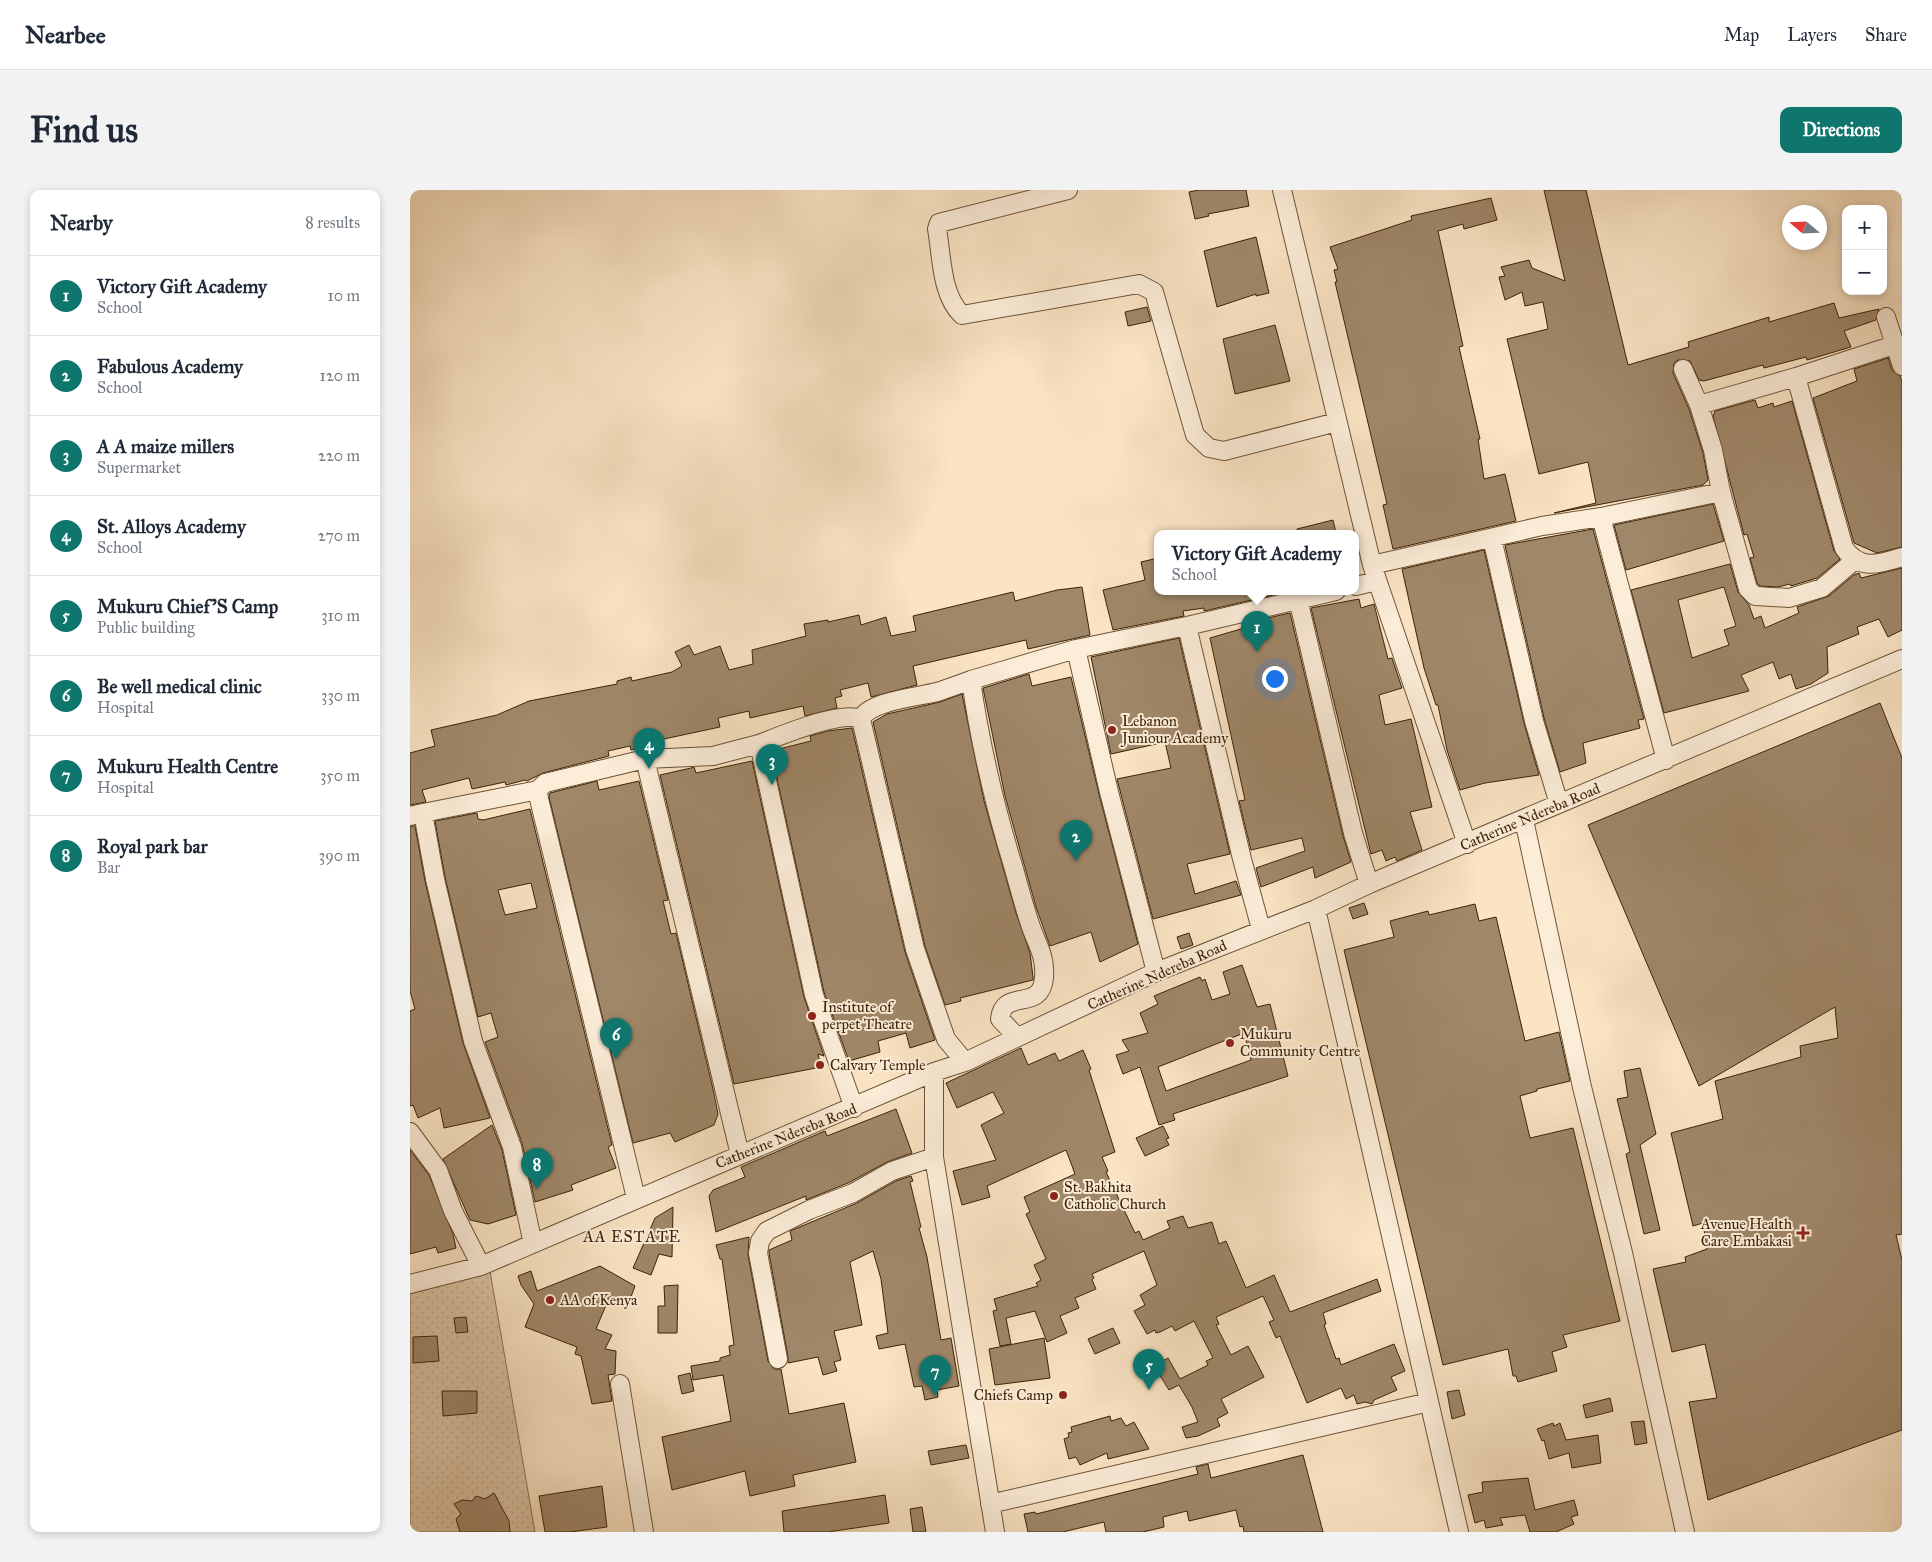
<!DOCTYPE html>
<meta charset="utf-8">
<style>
body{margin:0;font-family:"IM FELL Great Primer",serif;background:#f2f2f3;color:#1f2937}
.controls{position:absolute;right:15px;top:15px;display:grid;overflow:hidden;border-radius:10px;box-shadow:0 2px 8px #0003}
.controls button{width:45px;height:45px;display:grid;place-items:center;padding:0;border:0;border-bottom:1px solid #e0e1e3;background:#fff;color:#1f2937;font:25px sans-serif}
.compass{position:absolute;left:1372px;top:15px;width:45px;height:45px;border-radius:50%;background:#fff;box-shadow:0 2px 8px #0003;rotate:289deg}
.you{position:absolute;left:864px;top:488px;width:18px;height:18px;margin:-12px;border:4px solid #fff;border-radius:50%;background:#1a73e8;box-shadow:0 0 0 8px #1a73e833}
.badge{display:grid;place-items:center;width:32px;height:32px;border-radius:50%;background:#0f766e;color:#fff;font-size:16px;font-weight:700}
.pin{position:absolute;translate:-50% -41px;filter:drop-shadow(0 1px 2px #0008)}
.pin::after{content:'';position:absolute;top:26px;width:18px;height:15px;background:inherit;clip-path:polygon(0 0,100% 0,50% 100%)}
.popup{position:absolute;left:744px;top:340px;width:205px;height:65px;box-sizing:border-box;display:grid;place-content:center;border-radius:10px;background:#fff;filter:drop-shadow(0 1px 4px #0005);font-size:16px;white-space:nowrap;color:#747a83}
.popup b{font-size:19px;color:#1f2937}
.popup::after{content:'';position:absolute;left:50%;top:100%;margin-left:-10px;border:10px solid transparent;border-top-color:#fff}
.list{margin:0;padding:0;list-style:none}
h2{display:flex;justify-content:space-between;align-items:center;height:65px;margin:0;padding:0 20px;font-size:21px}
h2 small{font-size:16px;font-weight:400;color:#747a83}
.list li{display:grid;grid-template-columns:32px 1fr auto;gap:15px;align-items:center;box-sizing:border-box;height:80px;padding:0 20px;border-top:1px solid #e0e1e3}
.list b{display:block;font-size:19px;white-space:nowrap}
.list p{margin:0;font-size:16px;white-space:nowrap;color:#747a83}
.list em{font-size:16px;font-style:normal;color:#747a83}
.map{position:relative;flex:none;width:1492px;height:1342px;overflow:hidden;border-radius:10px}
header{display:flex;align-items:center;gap:30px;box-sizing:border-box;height:70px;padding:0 25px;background:#fff;border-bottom:1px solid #e0e1e3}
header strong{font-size:24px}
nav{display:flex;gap:28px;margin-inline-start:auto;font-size:18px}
.intro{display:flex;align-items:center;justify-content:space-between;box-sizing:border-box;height:120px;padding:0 30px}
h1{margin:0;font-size:35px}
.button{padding:12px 22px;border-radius:10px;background:#0f766e;color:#fff;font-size:18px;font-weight:700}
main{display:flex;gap:30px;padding:0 30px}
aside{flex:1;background:#fff;border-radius:10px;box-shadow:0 2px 8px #0003}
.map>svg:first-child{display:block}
</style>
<header>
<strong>Nearbee</strong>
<nav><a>Map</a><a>Layers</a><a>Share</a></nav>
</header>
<div class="intro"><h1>Find us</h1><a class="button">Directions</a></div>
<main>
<aside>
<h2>Nearby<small>8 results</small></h2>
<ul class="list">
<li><span class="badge">1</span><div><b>Victory Gift Academy</b><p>School</p></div><em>10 m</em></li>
<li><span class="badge">2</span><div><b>Fabulous Academy</b><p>School</p></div><em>120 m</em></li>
<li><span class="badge">3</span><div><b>A A maize millers</b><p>Supermarket</p></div><em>220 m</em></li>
<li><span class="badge">4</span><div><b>St. Alloys Academy</b><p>School</p></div><em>270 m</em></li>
<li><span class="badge">5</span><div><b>Mukuru Chief'S Camp</b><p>Public building</p></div><em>310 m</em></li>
<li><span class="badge">6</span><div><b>Be well medical clinic</b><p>Hospital</p></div><em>330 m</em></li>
<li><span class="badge">7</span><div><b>Mukuru Health Centre</b><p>Hospital</p></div><em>350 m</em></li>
<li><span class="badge">8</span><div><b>Royal park bar</b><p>Bar</p></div><em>390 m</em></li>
</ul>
</aside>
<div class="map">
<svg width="1492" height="1342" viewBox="0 0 1492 1342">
<defs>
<pattern id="park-dots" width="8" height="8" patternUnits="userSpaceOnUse" patternTransform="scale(1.25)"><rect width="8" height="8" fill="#dac3a4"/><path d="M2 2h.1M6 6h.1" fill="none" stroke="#bca78c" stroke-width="1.8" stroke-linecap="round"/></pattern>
</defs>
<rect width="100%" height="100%" fill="#fae4c4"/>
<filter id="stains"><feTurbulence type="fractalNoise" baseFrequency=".004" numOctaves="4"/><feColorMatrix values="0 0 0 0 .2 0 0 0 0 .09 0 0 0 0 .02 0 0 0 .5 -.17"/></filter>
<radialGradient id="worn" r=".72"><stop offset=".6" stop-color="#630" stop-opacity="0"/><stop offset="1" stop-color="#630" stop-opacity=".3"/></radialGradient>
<!-- park -->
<path fill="url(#park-dots)" stroke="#8b7355" d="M80 1081 125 1342H0V1102Z"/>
<!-- building -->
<path fill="#9f8769" stroke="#3c2306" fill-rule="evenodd" d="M789 0H836L839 16 798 24 799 26 785 29 779 2Z
M1134 0H1176L1218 175 1279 157 1278 152 1359 127V132L1424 113 1429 128 1469 119 1466 130 1434 141 1441 157 1397 170 1396 167 1354 178 1353 175 1294 191 1289 190 1280 171 1268 170 1264 173 1263 183 1279 219 1293 263 1298 290 1293 295 1144 323 1186 313 1178 272 1129 284 1097 149 1138 139 1133 112 1115 116 1112 102 1095 110 1089 87 1095 86 1091 77 1119 70 1122 78 1155 91Z
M1081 8 1087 30 1054 39 1053 34 1028 41 1053 156 1049 157 1070 249H1068L1074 289 1095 284 1106 331 983 359 973 315 977 314 925 92H927L924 80 928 79 920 57 1002 30 1001 26Z
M846 47 859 103 846 106V104L807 117 794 61Z
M737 117 741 131 718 136 715 122Z
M865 135 880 191 825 204 813 149Z
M1478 168 1482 180 1490 186 1492 191V357L1467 363 1444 353 1403 208 1447 191 1444 179Z
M1345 210 1348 218 1363 213 1364 217 1382 211 1424 361 1430 369 1407 388 1381 396 1380 394 1368 397 1350 396 1347 393 1340 368 1344 367 1337 344 1334 345 1303 226 1305 221Z
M1303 314 1314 351 1216 380 1204 335Z
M923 330 926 343H887V339Z
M1183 339 1234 529 1228 530 1230 538 1173 553 1176 573 1150 582 1134 528 1095 355Z
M1074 360 1114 533 1129 585 1075 593 1050 600 1037 560 1028 515H1026L1014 478 992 379Z
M748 368V401H881L794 421V418L773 421 774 426 703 440 693 400 735 390 731 372Z
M1320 374 1328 402 1339 415 1344 429 1351 426 1355 438 1389 423 1387 417 1419 406 1444 385 1449 383 1451 388 1492 378V440L1478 447 1469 429 1447 437 1449 444 1417 457 1418 483 1401 494 1386 499 1381 484 1369 489 1363 472 1331 485 1339 501 1254 523 1221 400ZM1314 397 1326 436 1314 440 1319 455 1282 468 1268 410Z
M672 397 680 445 618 459 616 450 503 476 507 495 461 507 458 493 430 500 432 506 425 508 427 518 395 526 393 516 340 528 339 521 308 528 310 537 240 552V554L234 557 221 560 220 556 198 561 199 566 133 583 117 591 115 590 96 595 95 592 62 599 59 588 12 600 16 612 0 615V563L25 556 21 540 87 525 119 511 207 494V491L221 487 222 491 262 482 272 476 265 462 279 455 284 465 310 456 319 480 343 474 342 460 396 446 394 434 418 430V432L449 425 451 435 476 427 481 446 506 441 503 426 603 402 605 411 647 400Z
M949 409 951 418 964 414 978 469 982 468 992 498 969 505 975 535 1001 529 1022 617 1000 622 1012 660 987 671 985 667 976 671 972 660 961 664 901 418Z
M880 423 933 646 941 672 905 688 903 677 851 697 846 678 895 661 892 648 841 660 829 611 835 610 800 448 841 436 840 432Z
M769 448 820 664 777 674 785 704 826 691 831 705 743 729 707 589 761 578 755 552 701 564 681 467Z
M619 484 622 496 661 487 689 604 728 754 690 772 681 742 640 756 626 717 595 606 573 498Z
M552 504 574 611 606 723 620 763 623 787V790L550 808 551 811 535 815 515 756 463 532 477 524 530 512Z
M1470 513 1492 568V1044L1486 1045 1492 1070V1240L1298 1310 1279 1212 1307 1208 1295 1154 1262 1162 1243 1079 1276 1072 1275 1067 1297 1059 1293 1033 1283 1036 1261 943 1313 929 1305 891 1391 867 1390 856 1428 848 1425 817 1289 896 1178 635Z
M442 538 495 762 525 850 500 858 496 843 468 851 470 862 439 871 414 802 361 561 401 551 400 546 418 541Z
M342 571 394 807 414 866 408 864 411 877 324 894 250 585 281 578 284 577 286 583Z
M187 591 189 600 229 591 258 710 253 711 261 744 266 743 303 899 308 924 304 935 265 952 260 943 223 953 139 607 140 603Z
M120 619 202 955 198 957 206 978 161 995 163 1000 125 1012 112 953 75 852 88 847 81 823 68 827 35 687 25 631 67 623 68 629 73 630ZM121 693 127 718 95 725 88 700Z
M0 636H5L15 691 53 853 80 928 34 938 30 918 8 928 3 915 0 916V821L5 819 0 801Z
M954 713 958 724 943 729 939 718Z
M1065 714 1069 731 1086 727 1115 851 1149 842 1160 891 1127 899V901L1110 906 1120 948 1163 938 1210 1131 1153 1145 1157 1157 1142 1162 1147 1181 1108 1192 1106 1186H1103L1098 1159 1033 1175 934 760 984 747 980 731 1018 721 1019 725Z
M779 743 783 755 771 759 767 747Z
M832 775 847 817 860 814 878 886 763 924 765 930 749 935 730 877 713 884 706 865 719 861 712 850 738 843 730 823 748 814 744 806 790 787 792 791 795 789 802 810 820 804 813 782ZM834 843 841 870 756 901 748 877Z
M611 858 618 875 645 863 649 871 673 860 681 879 679 880 705 962 692 967 698 981 696 982 725 1043 729 1041 733 1050 760 1038 757 1031 773 1026 778 1038 802 1032 809 1054 816 1051 836 1098 864 1085 880 1122 967 1089 971 1101 913 1123 916 1134 914 1135 926 1169 929 1168 931 1175 984 1154 995 1181 981 1187 987 1200 964 1210 962 1214 955 1212 947 1214 944 1205 936 1209 931 1198 897 1213 870 1146 866 1148 859 1132 864 1130 853 1106 806 1127 809 1134 806 1135 821 1165 838 1156 854 1187 811 1209 818 1223 807 1229 810 1236 788 1246 776 1248 772 1237 788 1232 782 1217 769 1195 759 1200 744 1176 758 1168 770 1189 798 1175 796 1171 803 1168 784 1131 765 1141 762 1136 750 1142 746 1143 745 1140 737 1144 724 1121 735 1115 730 1105 747 1095 734 1061 682 1084 684 1088 682 1090 686 1099 665 1108 669 1118 650 1126 657 1143 637 1152 625 1121 596 1128 601 1154 590 1156 583 1121 587 1120 584 1109 628 1096 626 1093 631 1090 624 1075 636 1069 616 1024 620 1022 614 1007 665 984 656 960 577 996 580 1007 552 1015 543 981 586 970 571 935 594 923 583 902 547 918 536 893Z
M1230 878 1246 944 1230 955 1250 1040 1234 1044 1216 964 1220 962 1207 909 1218 907 1214 881Z
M486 919 502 963 477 972 438 993 396 1010V1006L306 1042 299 1006 303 1000 335 987 331 977 415 941 417 946Z
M82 935 92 960 106 1025 78 1034 60 1030 33 969Z
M753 936 759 948 756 949 759 955 735 966 726 948Z
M0 960 19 985 43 1044 46 1058 28 1063 26 1057 0 1064Z
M501 986 503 991 500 992 511 1037 509 1038 517 1067 531 1150 541 1148 549 1196 527 1200 528 1207 515 1210 512 1196 504 1197 495 1154 469 1159 466 1146 478 1143 471 1089 463 1061 440 1072 452 1135 424 1141 431 1170 424 1172 427 1181 413 1185 408 1167 378 1173V1167L359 1063V1060L382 1050 380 1041 447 1013 486 991Z
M263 1017 262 1067 249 1064 241 1085 223 1078 245 1028Z
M339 1047 338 1065 358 1171 364 1179H371L379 1224 434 1213 446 1272 383 1285 385 1296 340 1306 335 1281 262 1300 252 1247 321 1231 313 1185 283 1190 281 1176 310 1171V1168L320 1165 319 1156 324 1155 312 1069H310L306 1055Z
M190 1076 225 1096 218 1115 199 1108 186 1139 202 1145 195 1159 206 1161 205 1184 198 1185 202 1211 182 1214 171 1166 165 1164 167 1157 115 1137 124 1114 111 1095 108 1086 121 1081 127 1101Z
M268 1095 267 1143H248V1116H255L254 1096Z
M56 1127 58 1142 46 1143 44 1128Z
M703 1138 710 1153 685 1164 678 1149Z
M27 1146 29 1171 3 1173V1147Z
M634 1148 640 1188 585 1195 579 1159Z
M280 1183 284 1201 272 1204 268 1186Z
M1049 1200 1055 1225 1042 1229 1037 1202Z
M32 1201H67V1223L33 1226Z
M1200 1208 1203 1221 1176 1228 1173 1215Z
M700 1226 701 1231 711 1228 716 1236 724 1232 739 1259 698 1269 697 1263 670 1275 666 1267 659 1269 654 1249 659 1247 658 1243 662 1242 661 1237Z
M1234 1231 1237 1253 1225 1255 1221 1232Z
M1143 1233 1144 1236 1150 1233 1156 1250 1188 1245 1191 1273 1162 1278 1159 1263 1139 1269 1134 1250 1132 1251 1127 1239Z
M556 1255 559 1268 521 1275 518 1261Z
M893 1265 913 1342H834L833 1336 830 1337 826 1320 779 1331 777 1321 753 1327 754 1337 733 1342H696L694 1332 653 1342H618L614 1324 625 1322 626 1324 788 1284 786 1277 798 1274 801 1288Z
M1118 1288 1125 1320 1164 1310 1168 1325 1161 1327 1164 1334 1146 1342H1120L1115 1325 1090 1328 1093 1335 1076 1338 1074 1330 1065 1333 1058 1305 1073 1302 1072 1292Z
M192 1296 197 1337 160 1342H135L129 1306Z
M84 1303 99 1331 100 1342H50L46 1329 51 1324 44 1314 52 1310 62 1311 66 1306 75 1309Z
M475 1305 479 1333 418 1342H374L372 1321Z
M512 1317 516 1342H503L500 1319Z"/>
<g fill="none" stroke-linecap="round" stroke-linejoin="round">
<!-- street casing -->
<g stroke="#6c5336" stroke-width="20">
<path id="street" d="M658 0 529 33 527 39C532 67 531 105 552 125L729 94 744 102 785 245 799 258 814 261 927 232
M872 0 962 375 1057 654
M1476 127 1492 176
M1273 179 1289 215
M1386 187 1434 358C1450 381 1469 374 1492 367
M1311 302 1338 399 1345 406 1379 408 1412 398 1445 370
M1191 327 1311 302 1303 260 1289 215 1386 187 1484 155
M1082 348 1124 531 1149 614
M962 375 1132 336 1191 327 1256 570
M946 396 967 391
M888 409 943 643 959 694
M777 436 832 669 851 739
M666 459 699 602 746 782
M349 554C370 546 430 520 451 529
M235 569 330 965
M13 623 128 600
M0 626 13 623 25 689 63 851 102 957 123 1054
M1114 630 1172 897 1213 1063 1275 1342
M906 719 1049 1342
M607 847 590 829C593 797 631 823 634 788 636 765 626 753 620 734 614 716 609 697 604 679 585 617 570 554 561 490L666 459 777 436 926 401
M555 872 536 849 505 759 451 529C459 511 508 507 527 502 538 499 549 494 561 490
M524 882V967L585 1342
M0 942 28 980 43 1021 71 1076
M226 1008 129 609 128 600 135 593 235 569 303 566 349 554 404 805 444 918
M0 1094 71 1076 524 882 555 872 746 782 906 719 959 694 1492 469
M368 1169 348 1063 350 1051 357 1041 399 1020 443 1003 482 981 524 967
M210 1194 234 1342
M580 1314 1019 1212"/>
</g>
<!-- street -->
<use href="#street" stroke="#fcedd9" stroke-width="18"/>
</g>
<!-- markers -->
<g fill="#8f2418" stroke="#fcedd9" stroke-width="2">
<circle cx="702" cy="540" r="5"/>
<circle cx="402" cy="826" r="5"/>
<circle cx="820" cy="853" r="5"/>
<circle cx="410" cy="875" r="5"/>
<circle cx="644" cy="1006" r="5"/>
<path d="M1390.5 1035.5h5v5h5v5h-5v5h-5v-5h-5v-5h5z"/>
<circle cx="140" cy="1110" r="5"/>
<circle cx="653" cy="1205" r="5"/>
</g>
<g text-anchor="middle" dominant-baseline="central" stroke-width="4" stroke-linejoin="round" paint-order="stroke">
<!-- poi labels -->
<g font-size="15" fill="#3c2306" stroke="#fcedd9" text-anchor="start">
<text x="712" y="531">Lebanon<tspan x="712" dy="17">Juniour Academy</tspan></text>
<text x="412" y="817">Institute of<tspan x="412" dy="17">perpet Theatre</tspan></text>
<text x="830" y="844">Mukuru<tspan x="830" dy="17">Community Centre</tspan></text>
<text x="420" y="875">Calvary Temple</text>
<text x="654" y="997">St. Bakhita<tspan x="654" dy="17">Catholic Church</tspan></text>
<text x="1382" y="1034" text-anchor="end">Avenue Health<tspan x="1382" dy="17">Care Embakasi</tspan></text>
<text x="150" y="1110">AA of Kenya</text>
<text x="643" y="1205" text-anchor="end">Chiefs Camp</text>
</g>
<!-- street labels -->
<g font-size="15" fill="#3c2306" stroke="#fcedd9">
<text transform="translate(1120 627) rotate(-23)">Catherine Ndereba Road</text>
<text transform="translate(747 785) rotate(-24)">Catherine Ndereba Road</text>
<text transform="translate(376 946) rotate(-22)">Catherine Ndereba Road</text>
</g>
<!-- neighbourhood labels -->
<g font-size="16" letter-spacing="1" fill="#3c2306" stroke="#fcedd9">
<text x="222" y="1046">AA ESTATE</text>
</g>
</g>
<rect width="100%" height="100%" filter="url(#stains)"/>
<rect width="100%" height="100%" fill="url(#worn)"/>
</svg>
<div class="controls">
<button>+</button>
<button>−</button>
</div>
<svg class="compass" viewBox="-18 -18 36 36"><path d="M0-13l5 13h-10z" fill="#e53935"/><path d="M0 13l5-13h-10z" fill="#747a83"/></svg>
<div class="you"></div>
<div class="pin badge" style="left:847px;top:462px">1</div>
<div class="popup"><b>Victory Gift Academy</b>School</div>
<div class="pin badge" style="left:666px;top:671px">2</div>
<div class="pin badge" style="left:362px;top:595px">3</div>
<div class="pin badge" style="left:239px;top:579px">4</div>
<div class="pin badge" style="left:739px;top:1200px">5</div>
<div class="pin badge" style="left:206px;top:869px">6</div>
<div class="pin badge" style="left:525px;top:1206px">7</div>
<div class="pin badge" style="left:127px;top:999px">8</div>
</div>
</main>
